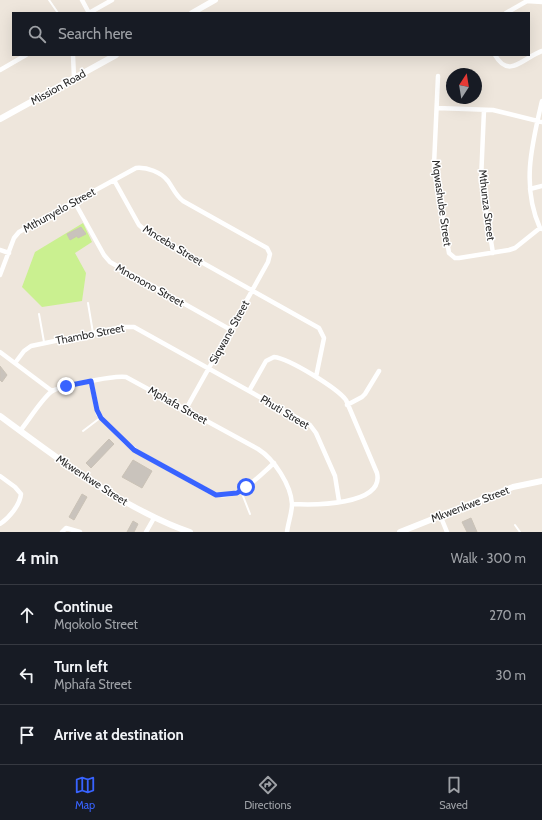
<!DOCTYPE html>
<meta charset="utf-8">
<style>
body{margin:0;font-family:Cabin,sans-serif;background:#20242c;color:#f1f3f6}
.compass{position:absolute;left:446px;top:68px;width:36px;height:36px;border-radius:50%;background:#171b24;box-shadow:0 4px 16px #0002;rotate:12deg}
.stop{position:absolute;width:12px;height:12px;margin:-9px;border:3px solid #3863ff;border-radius:50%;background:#fff}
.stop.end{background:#3863ff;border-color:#fff;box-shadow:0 1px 4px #0008}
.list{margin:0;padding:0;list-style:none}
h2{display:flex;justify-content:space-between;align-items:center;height:52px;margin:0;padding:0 16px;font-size:17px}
h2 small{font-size:13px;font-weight:400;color:#9ea1a6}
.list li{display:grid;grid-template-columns:26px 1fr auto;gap:12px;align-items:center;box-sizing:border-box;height:60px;padding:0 16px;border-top:1px solid #363941}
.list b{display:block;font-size:15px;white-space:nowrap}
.list p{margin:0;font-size:13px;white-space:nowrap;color:#9ea1a6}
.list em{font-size:13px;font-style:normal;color:#9ea1a6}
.icon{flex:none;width:22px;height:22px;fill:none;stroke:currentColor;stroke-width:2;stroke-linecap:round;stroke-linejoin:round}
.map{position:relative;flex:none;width:542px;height:532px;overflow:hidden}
.search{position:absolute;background:#171b24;box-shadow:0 4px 16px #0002;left:12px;right:12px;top:12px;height:44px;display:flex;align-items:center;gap:10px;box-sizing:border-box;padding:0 14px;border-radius:0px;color:#9ea1a6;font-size:15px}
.sheet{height:232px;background:#171b24}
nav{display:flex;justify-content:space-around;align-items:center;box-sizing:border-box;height:56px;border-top:1px solid #363941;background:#171b24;font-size:11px;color:#9ea1a6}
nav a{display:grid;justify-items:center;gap:2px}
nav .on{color:#3863ff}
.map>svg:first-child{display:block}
</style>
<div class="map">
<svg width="542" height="532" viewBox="0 0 542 532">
<rect width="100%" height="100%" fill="#eee6dc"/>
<!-- pitch -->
<path fill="#caf090" d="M83 223 92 242 75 253 86 273 82 301 42 307 22 287 35 252Z"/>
<!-- building -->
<path fill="#c9c3bc" stroke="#cac2b6" d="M81 227 86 234 78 238 77 236 70 240 67 234Z
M0 366 7 375 2 382 0 380Z
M109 439 114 444 91 468 86 463Z
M133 460 152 471 142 488 122 477Z
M82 494 87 497 74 520 69 517Z
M471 518 477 532H467L462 522Z
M133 521 138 524 134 532H127Z"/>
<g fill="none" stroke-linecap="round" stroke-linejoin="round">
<!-- lane -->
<path stroke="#fff" stroke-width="2" d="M49 0 58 13
M88 303 93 333
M39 314 44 342
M83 431 100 418
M241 491 250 514
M515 525 520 532"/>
<!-- street -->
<path stroke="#fff" stroke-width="4.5" d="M82 0 89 13
M89 13 112 0
M506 13 527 1 542 2
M73 55 74 78
M495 55C509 80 524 57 542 51
M0 70 26 55
M438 76 434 165 449 253 455 258H459L509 250 515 248 540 228
M542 101C532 144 521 186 540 228L542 229
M437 108 493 110 542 122
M484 110 481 180 493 253
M114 180 139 225 146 231 319 328 324 338 316 377
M530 189 542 186
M74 201 104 255 110 262 231 330
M0 250 9 253
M0 275 14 238 19 232 136 168C147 167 161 172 168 181 173 188 176 196 183 201L267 248 270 254 268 262 186 409
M0 352 52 391
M15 363 24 351 31 346 122 327H134L310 425 316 433 335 476 339 501
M91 381 98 414 105 422 125 442 138 452 212 493C236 503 257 478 274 463
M249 391 266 361 274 357C290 359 337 388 346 400L377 473C385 506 312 505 292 504
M347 405 362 397 365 394 379 371
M20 431C29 420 41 400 51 392 58 386 116 375 126 377L258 449C274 459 291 485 292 504 292 513 288 523 287 532
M0 476 15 487 21 494C20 505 9 518 0 524
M440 515 447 532
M62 532 66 528 80 532
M146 532 154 518"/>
<!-- secondary -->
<path stroke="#fff" stroke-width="6" d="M192 13 215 0
M0 119 116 55
M0 416C42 447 83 478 129 504 149 515 168 525 190 532
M400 532 513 487 542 481"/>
</g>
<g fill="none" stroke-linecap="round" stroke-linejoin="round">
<!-- route -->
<path stroke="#3863ff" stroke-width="5" d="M66 386 91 381 97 410 101 418 134 450 216 495 237 493 246 487"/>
</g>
<g text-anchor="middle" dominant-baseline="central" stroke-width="3" stroke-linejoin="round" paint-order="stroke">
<!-- street labels -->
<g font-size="11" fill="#2b2b2b" stroke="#fff">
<text transform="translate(58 87) rotate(-29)">Mission Road</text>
<text transform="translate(442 203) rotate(82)">Mqwashube Street</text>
<text transform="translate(487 205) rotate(83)">Mthunza Street</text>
<text transform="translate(59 210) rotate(-29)">Mthunyelo Street</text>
<text transform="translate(173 245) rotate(31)">Mnceba Street</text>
<text transform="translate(150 285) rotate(29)">Mnonono Street</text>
<text transform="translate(229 332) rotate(-61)">Siqwane Street</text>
<text transform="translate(90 334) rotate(-11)">Thambo Street</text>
<text transform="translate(178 405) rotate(29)">Mphafa Street</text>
<text transform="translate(285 412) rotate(31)">Phuti Street</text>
<text transform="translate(92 480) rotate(33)">Mkwenkwe Street</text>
<text transform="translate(470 504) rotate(-21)">Mkwenkwe Street</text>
</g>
</g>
</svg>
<svg class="compass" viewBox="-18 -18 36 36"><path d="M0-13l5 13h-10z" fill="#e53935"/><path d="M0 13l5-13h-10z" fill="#9ea1a6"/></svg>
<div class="stop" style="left:246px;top:487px"></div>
<div class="stop end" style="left:66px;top:386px"></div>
<div class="search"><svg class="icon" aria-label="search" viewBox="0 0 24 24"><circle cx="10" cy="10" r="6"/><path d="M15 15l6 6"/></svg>Search here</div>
</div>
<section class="sheet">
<h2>4 min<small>Walk · 300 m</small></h2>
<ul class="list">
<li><svg class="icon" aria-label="ahead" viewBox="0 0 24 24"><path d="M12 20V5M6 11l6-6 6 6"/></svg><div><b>Continue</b><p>Mqokolo Street</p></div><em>270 m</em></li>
<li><svg class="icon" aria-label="left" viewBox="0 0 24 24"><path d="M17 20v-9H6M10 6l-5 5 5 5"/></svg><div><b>Turn left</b><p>Mphafa Street</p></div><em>30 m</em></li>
<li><svg class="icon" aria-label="arrive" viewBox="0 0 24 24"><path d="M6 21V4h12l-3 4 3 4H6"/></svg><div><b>Arrive at destination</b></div></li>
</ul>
</section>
<nav>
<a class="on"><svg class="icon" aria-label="map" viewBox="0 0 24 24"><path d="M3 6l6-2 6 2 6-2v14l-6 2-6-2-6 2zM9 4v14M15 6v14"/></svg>Map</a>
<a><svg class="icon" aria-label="directions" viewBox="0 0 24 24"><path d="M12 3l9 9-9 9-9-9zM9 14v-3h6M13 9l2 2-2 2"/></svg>Directions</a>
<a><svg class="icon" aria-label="saved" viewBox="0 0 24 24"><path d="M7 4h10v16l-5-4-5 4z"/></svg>Saved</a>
</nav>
